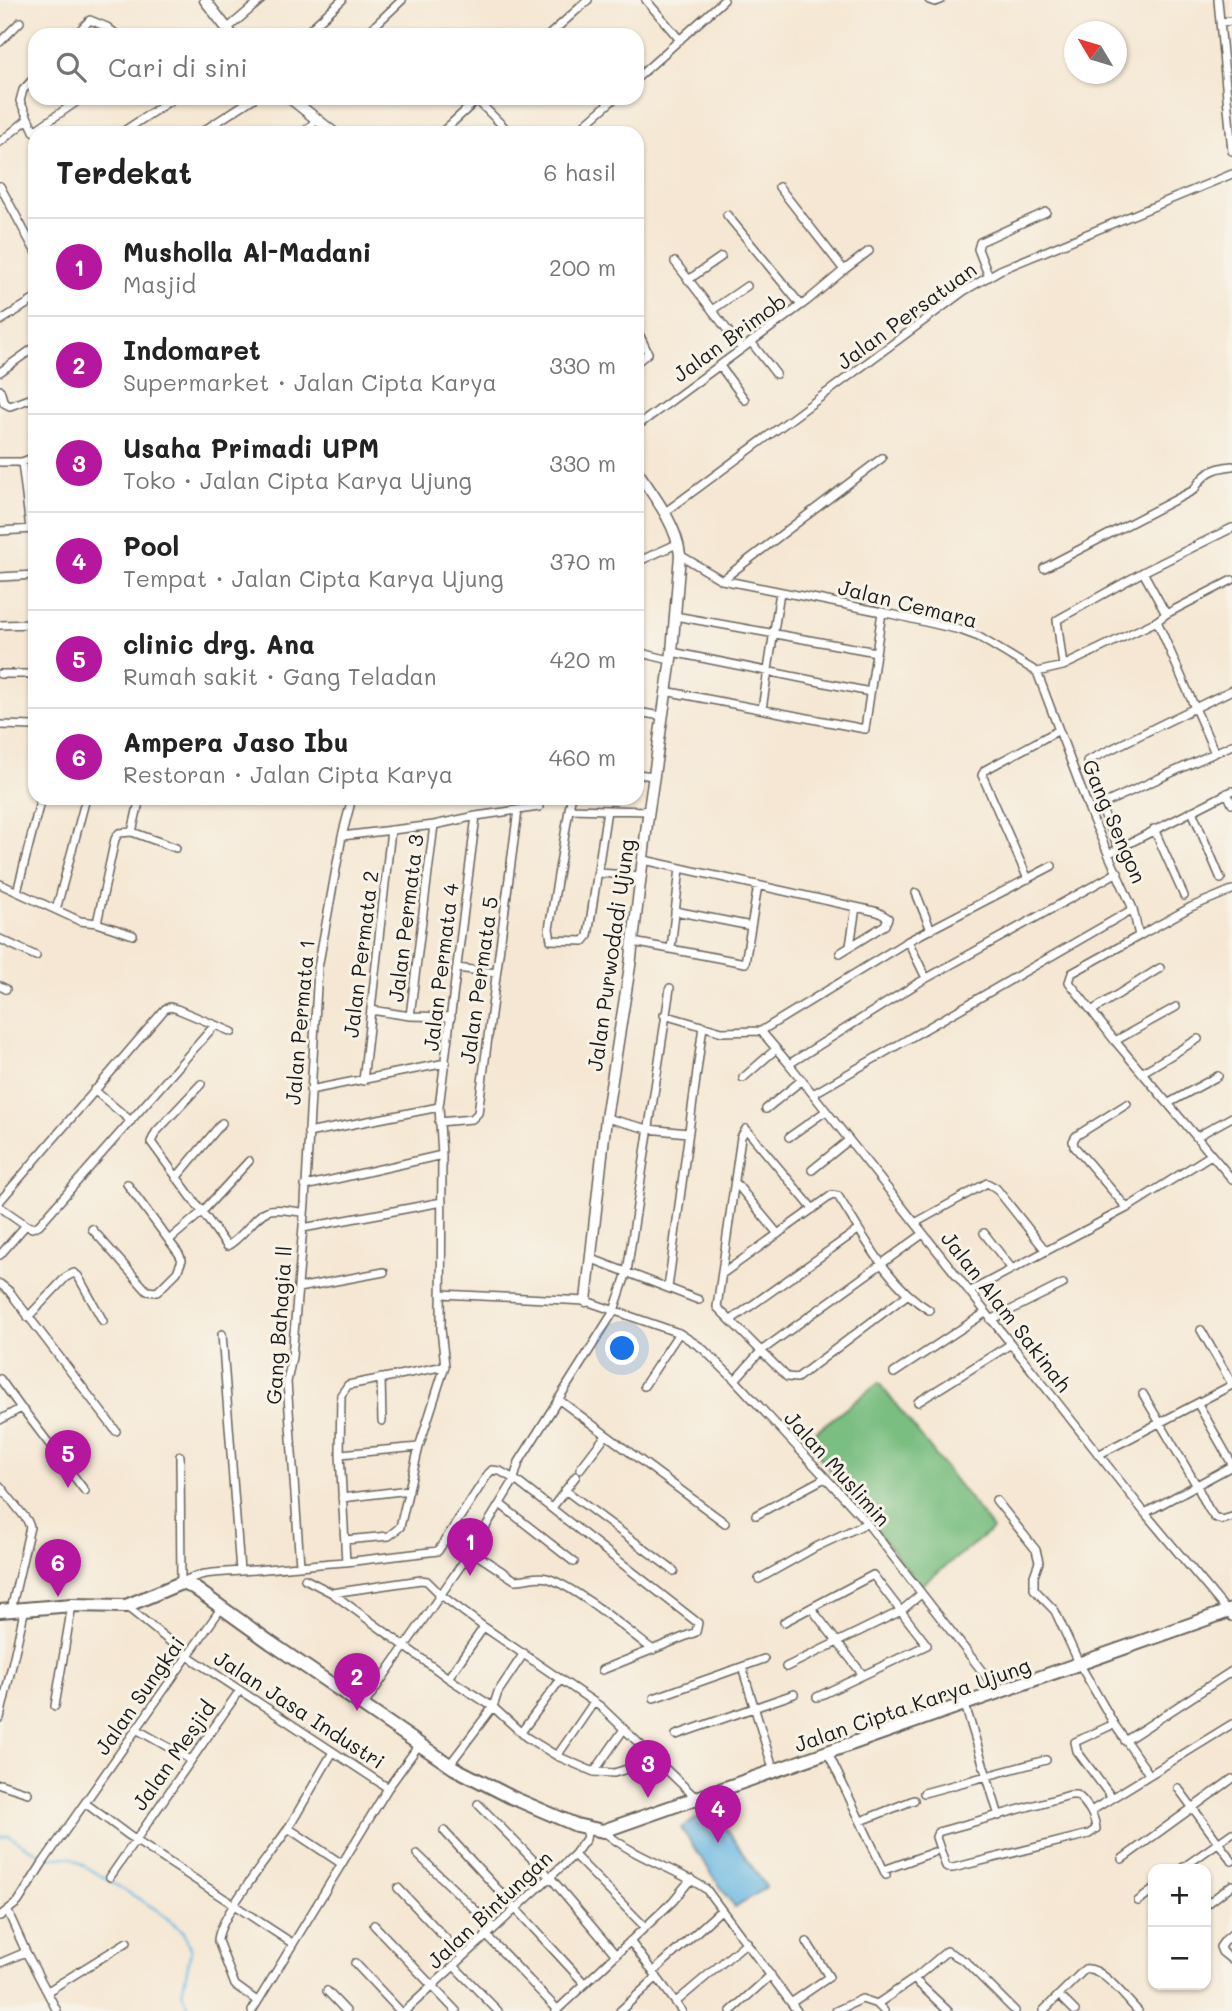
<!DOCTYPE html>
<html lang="id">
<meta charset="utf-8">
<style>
body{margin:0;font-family:Mali,sans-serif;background:#f2f2f2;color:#222}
.controls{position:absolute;right:21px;bottom:21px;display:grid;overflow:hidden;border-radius:14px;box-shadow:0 2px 5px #0004}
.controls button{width:63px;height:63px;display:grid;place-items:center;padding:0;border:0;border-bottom:2px solid #e0e0e0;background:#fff;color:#222;font:35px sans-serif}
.compass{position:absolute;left:1064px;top:21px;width:63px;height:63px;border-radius:50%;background:#fff;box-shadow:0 2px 5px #0004;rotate:308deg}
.you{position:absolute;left:623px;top:1349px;width:24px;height:24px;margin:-18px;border:5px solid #fff;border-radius:50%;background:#1a73e8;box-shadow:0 0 0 10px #1a73e833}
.badge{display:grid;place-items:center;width:46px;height:46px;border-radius:50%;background:#b5179e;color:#fff;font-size:23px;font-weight:700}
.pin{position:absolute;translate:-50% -58px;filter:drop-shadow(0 2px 4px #0008)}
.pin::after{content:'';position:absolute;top:37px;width:24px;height:21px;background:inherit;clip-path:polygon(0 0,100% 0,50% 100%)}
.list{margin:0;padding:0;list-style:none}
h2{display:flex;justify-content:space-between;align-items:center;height:91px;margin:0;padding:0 28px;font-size:30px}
h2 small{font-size:23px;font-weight:400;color:#767676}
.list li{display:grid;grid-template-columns:46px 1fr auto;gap:21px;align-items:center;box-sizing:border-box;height:98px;padding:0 28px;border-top:2px solid #e0e0e0}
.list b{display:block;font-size:26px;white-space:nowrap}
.list p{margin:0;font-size:23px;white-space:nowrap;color:#767676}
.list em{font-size:23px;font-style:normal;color:#767676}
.icon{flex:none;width:38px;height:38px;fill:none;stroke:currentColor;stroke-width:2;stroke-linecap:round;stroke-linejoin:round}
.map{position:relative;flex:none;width:1232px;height:2011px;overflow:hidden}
.search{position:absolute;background:#fff;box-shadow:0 2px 5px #0004;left:28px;top:28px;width:616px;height:77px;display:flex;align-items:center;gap:18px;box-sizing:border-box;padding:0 24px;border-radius:21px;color:#767676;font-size:26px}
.panel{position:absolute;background:#fff;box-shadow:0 2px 5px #0004;left:28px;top:126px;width:616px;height:679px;border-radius:21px}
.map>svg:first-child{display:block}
</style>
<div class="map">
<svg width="1232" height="2011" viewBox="0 0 1232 2011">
<rect width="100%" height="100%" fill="#f7f3e8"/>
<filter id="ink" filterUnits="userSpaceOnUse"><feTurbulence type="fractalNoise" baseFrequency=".0143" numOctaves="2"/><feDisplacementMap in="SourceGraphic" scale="14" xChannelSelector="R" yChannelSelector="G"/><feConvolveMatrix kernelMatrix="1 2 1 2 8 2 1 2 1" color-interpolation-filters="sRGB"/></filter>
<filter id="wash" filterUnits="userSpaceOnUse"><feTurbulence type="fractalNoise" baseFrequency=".00686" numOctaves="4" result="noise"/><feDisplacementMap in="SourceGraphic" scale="28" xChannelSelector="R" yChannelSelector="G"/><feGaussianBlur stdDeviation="1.57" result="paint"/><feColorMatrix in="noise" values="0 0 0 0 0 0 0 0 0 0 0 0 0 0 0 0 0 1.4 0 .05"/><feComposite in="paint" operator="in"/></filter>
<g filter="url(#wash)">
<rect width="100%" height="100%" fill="#f5e7d3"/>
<!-- forest -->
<path fill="#7abe81" stroke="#4b6d4e" stroke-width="2" d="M879 1383 993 1529 920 1586 806 1439Z"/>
<!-- water -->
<path fill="#68b7e2" stroke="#426a7f" stroke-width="2" d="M712 1808 766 1887 735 1908 681 1828Z"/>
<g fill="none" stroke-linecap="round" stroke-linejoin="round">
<!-- stream -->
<path stroke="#68b7e2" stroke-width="2.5" d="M0 1837 9 1835 23 1845 48 1857H70L157 1910 184 1932 191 1951 182 1993 191 2011"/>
</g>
</g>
<g filter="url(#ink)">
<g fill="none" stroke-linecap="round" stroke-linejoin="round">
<!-- minor casing -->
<g stroke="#68635c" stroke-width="10">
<path id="minor" d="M646 0 680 40
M929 0 935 2 941 0
M1218 0 1232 151
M1221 22 1232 21
M227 29 261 0
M75 35 90 20 107 27 117 35
M309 35 306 33 342 0
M365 35 402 0
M549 35 588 0
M0 42 20 22
M35 77 23 90 20 101 35 133
M637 78 724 0
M475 98 506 129
M34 131 82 98
M121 133 174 98
M200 133 254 98
M304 133 317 119
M441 133 479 98
M575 133 615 98
M0 142 28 119
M0 186 35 251
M727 215 801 305
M675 262 742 349
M844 270 869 251
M989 277 978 249 980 242 1046 212
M688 280 721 257
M712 310 747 286
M0 321 35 299
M751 342 776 374
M637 362 648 353 640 336
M720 366 745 400
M0 372 35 347
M0 390 4 403 10 406 35 397
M637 426 807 301 844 270 779 187
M0 462H22L35 457
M22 462 30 529
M664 513 964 291 1000 270 1232 174
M0 531 34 529
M680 555 722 580 882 612 960 630 979 637 1037 672 1063 666 1157 621 1166 614 1232 580
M637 562 679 543
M1044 568 1194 490C1204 473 1213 468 1232 466
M1143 572 1166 614
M0 577 35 575
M722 580 882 458
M675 616 876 652
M1157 621 1195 708 1232 690
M0 625 35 624
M637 652 670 660
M672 652 870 692
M1063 666 1057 620 1143 572 1232 528
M1037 672 1093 820 1133 909 1139 936 1072 973 1069 982 1115 1041 1232 1179
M0 674H35
M665 691 865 729 882 612
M762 709 780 592
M637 712 662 716
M0 725 35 726
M1087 761 1195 708 1215 753
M637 774 654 776
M1227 793 1232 804
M571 798 549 929 551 940 584 941 588 936 607 810
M1100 805 1119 849
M569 809 649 811
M1090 810 1232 745
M1192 811 1221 879
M1154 829 1184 896
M132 832 176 848
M342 836 434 825 476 816 539 807
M1110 853 1232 791
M644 860 878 912 888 918 885 925 840 953
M599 873 642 876
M1028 879 982 775 985 770 1059 730
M0 884 80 921 97 923 133 935
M17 892 41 798
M916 893 931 930
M56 910 86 798
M675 911 751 926
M97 923 115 839 119 833 132 832 140 798
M1139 936 1191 907 1232 890
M0 939 36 956
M908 941 926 978
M633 942 745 963 758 885
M850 946 856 907
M671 949 680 868
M457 968 496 973
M0 986 6 989
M371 1010 410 1016 451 1017
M1093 1010 1160 968
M664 1015 722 1032 761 1031 908 941 1052 866
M410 1016 434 825
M761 1031 789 1064 1145 1513 1232 1617
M1115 1041 1176 1007
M789 1064 918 983 1118 872
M1143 1072 1198 1039
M743 1078 776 1049
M363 1081 391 830
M201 1084 156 1132 151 1142 227 1246C243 1238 256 1213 270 1210 280 1208 294 1212 304 1212
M94 1090 131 1121
M310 1090 446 1063
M813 1094 1133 909
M1169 1103 1218 1076
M766 1109 802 1080
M606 1118 648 1129 688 1133
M439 1122 472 1119 478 1113 518 810
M308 1133 439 1107
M789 1137 826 1111
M1196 1137 1232 1117
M812 1170 849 1140
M176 1178 222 1123
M735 1182 778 1234
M305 1186 442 1155
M0 1201 165 1009 170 1007 177 1009 232 1032
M0 1207 26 1225
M1127 1208 1074 1146 1073 1141 1076 1136 1127 1104
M813 1209 746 1129 741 1137 717 1307 787 1377 797 1378 907 1295
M915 1223 987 1183 996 1188 1046 1251
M303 1228 442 1202
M92 1229 147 1291 157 1292 177 1272 182 1260 179 1254 127 1184
M984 1233 1012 1269
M169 1240 202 1212 249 1161
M0 1255 26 1225 32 1228 39 1225 214 1026
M592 1259 699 1300
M722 1274 832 1195 838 1196C864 1236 888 1285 929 1310
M0 1284 9 1291 116 1431
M298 1288 384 1272
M668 1288 703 1026
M969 1292 1127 1208 1211 1155
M441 1294 586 1301 679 1333 702 1348 735 1380 863 1518 999 1693
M28 1317 66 1277 74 1273 78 1276 103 1321
M731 1320 858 1230
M991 1320 1063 1284
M1201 1330 1232 1384
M222 1334 240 1571
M894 1373 985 1313
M381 1378 382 1421
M0 1379 21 1408
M735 1380 761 1351 923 1234
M644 1386 679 1333
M1143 1394 1197 1486 1208 1508 1214 1517 1222 1520 1232 1517
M558 1399 725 1523
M918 1402 1011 1344
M1198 1404 1232 1464
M0 1420 21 1408 25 1412 85 1491
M340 1454 419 1447
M1098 1455 1232 1385
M180 1456 181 1583C201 1571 218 1573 240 1571 275 1569 311 1564 346 1562L340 1454 341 1395 348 1385 445 1366
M580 1469 606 1435
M0 1486 27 1520 30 1527 11 1610
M565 1490 674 1571
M342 1498 409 1490
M996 1500 1036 1550 1039 1562 1034 1576V1589L1055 1611 1080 1665 1114 1724 1149 1774
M500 1504 574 1562
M552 1508 576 1476
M1145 1513 1232 1466
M756 1515 825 1478
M345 1540 389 1536 400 1527 419 1447 445 1366 441 1329 442 1155 439 1107 476 816
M471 1551 515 1580C526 1580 537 1575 547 1578 576 1587 627 1630 653 1650
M346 1562 438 1551 488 1474 492 1470 500 1471 514 1479 698 1623 696 1632 602 1670
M300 1565 287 1382 292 1357 305 1203 318 968 342 836 352 798
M305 1579 332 1593 421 1580 427 1581 441 1595 484 1627 601 1707 693 1795
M759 1579 816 1547 867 1523
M332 1593 448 1678 493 1707 526 1737 557 1756 594 1772 614 1773 656 1760
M126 1606 188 1656 388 1788
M811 1608 863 1675
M784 1622 873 1575 927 1645 817 1697
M742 1667 774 1772
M786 1667 901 1611 921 1594
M448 1678 484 1627
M654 1698 764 1659
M364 1705 471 1551 513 1482 519 1462 614 1311 627 1272 670 988
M965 1705 999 1816
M55 1706 72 1605
M0 1718 25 1608
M136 1729 191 1760
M522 1731 561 1679
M676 1735 794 1694
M1125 1741 1232 1671
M828 1753 886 1875
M557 1756 594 1702
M450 1764 493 1707 498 1692 524 1653
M594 1772 624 1729
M0 1784 28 1793
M1178 1788 1232 1861
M924 1793 1046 1760
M1070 1795H1077C1087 1803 1095 1816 1096 1829L1089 1834 953 1868H947L945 1864 936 1837 938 1832Z
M1112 1798 1077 1751 1075 1742 1114 1724
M85 1803 135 1840 292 1943
M478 1804 550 1877 616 1955
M1091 1811 1232 1724
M861 1821 914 1800
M288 1828 342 1864
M444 1831 585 1984
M603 1831C637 1859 671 1866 706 1889L797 2011
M417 1854 494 1928
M574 1855 645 1927
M1122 1859 1232 1779
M1181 1869 1232 1833
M884 1870 934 1852
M110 1877 240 1690
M398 1888 463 1957
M1138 1901 1153 1890
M1206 1905 1232 1885
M8 1912 26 1952
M0 1916 18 1902 42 1864 222 1607
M374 1925 456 2011
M1232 1934 1225 1940 1220 1947 1222 1952 1232 1960
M486 1935 557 2009
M630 1941 682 2011
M0 1963 26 1952 57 2011
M355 1963 400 2011
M454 1966 498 2011
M653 1972 721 1910
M914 1979 948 2011
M48 1991 127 1942
M327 1991 346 2011
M1059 1995 1075 2011
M257 2001 235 1985 218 1941C218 1917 274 1851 289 1827 304 1802 318 1777 333 1752
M676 2002 747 1942
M791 2003 829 1977 807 1942
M877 2004 914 1979 947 1951 965 1961 1015 2011
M252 2011 388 1788 419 1745
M405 2011 574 1855 586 1839 588 1828
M556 2011 673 1901 691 1879
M620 2011 657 1977
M731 2011 771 1975
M836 2011 862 1999 877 2004 884 2011
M1043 2011 1085 1969C1102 1966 1126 1999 1138 2011"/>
</g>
<!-- tertiary casing -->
<g stroke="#68635c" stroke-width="13">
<path id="tertiary" d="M205 0 232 35
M290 98 334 133
M586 1301 606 1118 630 966 648 816 672 652 680 555C677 525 654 496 637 471"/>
</g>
<!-- primary casing -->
<g stroke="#68635c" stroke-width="16">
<path id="primary" d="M0 1611 72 1605 126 1606 181 1583 193 1587 271 1643 454 1768 511 1797 576 1825 603 1831 1232 1610"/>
</g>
<!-- minor -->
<use href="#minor" stroke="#fff" stroke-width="7"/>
<!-- tertiary -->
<use href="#tertiary" stroke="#fff" stroke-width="10"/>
<!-- primary -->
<use href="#primary" stroke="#fff" stroke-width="12"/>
</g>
</g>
<g text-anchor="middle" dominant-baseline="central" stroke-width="6" stroke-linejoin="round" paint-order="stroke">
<!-- street labels -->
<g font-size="21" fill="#1c1c1c" stroke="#f7f3e8">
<text transform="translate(906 315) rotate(-36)">Jalan Persatuan</text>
<text transform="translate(729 337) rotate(-36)">Jalan Brimob</text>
<text transform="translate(908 603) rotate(14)">Jalan Cemara</text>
<text transform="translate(1115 821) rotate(67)">Gang Sengon</text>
<text transform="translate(405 918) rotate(-83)">Jalan Permata 3</text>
<text transform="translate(360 954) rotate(-83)">Jalan Permata 2</text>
<text transform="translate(610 955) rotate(-82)">Jalan Purwodadi Ujung</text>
<text transform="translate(440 967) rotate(-83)">Jalan Permata 4</text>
<text transform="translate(478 980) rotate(-82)">Jalan Permata 5</text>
<text transform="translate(299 1022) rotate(-85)">Jalan Permata 1</text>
<text transform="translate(1007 1311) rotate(52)">Jalan Alam Sakinah</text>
<text transform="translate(278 1325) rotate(-86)">Gang Bahagia ll</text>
<text transform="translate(838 1468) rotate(48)">Jalan Muslimin</text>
<text transform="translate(139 1695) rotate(-55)">Jalan Sungkai</text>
<text transform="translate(912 1704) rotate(-19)">Jalan Cipta Karya Ujung</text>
<text transform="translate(300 1709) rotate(33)">Jalan Jasa Industri</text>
<text transform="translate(173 1755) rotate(-55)">Jalan Mesjid</text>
<text transform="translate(489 1909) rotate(-43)">Jalan Bintungan</text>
</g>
</g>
</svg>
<div class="controls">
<button>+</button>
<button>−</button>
</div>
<svg class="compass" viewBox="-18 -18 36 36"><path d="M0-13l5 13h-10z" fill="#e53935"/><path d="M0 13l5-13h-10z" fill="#767676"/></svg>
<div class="you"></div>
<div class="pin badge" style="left:470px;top:1576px">1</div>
<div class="pin badge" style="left:357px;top:1711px">2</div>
<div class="pin badge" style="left:648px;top:1798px">3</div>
<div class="pin badge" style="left:718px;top:1843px">4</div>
<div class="pin badge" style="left:68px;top:1488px">5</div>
<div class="pin badge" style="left:58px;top:1597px">6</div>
<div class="search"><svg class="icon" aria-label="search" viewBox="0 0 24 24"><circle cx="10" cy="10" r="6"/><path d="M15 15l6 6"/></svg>Cari di sini</div>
<section class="panel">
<h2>Terdekat<small>6 hasil</small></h2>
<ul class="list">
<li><span class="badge">1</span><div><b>Musholla Al-Madani</b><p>Masjid</p></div><em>200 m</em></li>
<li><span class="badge">2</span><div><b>Indomaret</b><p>Supermarket · Jalan Cipta Karya</p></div><em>330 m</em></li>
<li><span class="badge">3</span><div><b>Usaha Primadi UPM</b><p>Toko · Jalan Cipta Karya Ujung</p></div><em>330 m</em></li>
<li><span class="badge">4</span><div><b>Pool</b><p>Tempat · Jalan Cipta Karya Ujung</p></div><em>370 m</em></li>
<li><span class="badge">5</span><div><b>clinic drg. Ana</b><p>Rumah sakit · Gang Teladan</p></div><em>420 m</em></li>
<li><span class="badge">6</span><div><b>Ampera Jaso Ibu</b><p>Restoran · Jalan Cipta Karya</p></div><em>460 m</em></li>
</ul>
</section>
</div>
